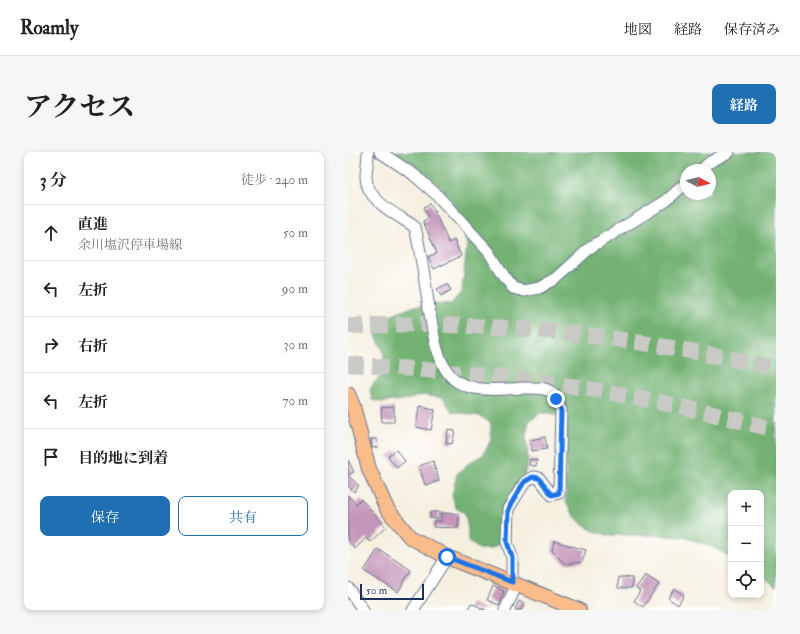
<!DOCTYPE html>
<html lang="ja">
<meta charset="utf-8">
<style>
body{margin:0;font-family:"IM FELL Double Pica","Noto Serif JP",serif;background:#f6f6f6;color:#202124}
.controls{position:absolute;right:12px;bottom:12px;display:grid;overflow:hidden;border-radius:8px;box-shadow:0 2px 6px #0003}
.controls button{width:36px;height:36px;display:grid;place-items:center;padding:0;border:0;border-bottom:1px solid #e0e0e0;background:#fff;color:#202124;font:20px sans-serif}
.compass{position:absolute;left:332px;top:12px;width:36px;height:36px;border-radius:50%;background:#fff;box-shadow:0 2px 6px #0003;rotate:97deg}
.scale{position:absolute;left:12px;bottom:10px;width:64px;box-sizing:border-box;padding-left:4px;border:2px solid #1b2f5e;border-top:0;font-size:11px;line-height:14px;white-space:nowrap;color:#1b2f5e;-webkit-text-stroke:3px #fff;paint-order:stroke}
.stop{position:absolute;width:12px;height:12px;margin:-9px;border:3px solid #1a73e8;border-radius:50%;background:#fff}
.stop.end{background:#1a73e8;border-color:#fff;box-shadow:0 1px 4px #0008}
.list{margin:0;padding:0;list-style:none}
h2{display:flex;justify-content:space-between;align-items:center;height:52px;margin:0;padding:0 16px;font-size:17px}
h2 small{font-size:13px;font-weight:400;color:#757577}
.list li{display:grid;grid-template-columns:26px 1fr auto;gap:12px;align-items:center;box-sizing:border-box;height:56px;padding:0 16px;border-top:1px solid #e0e0e0}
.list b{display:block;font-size:15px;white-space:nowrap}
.list p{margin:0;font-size:13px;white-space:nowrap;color:#757577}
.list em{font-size:13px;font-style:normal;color:#757577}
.actions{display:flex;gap:8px;padding:12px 16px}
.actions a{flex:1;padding:9px 0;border:1px solid #1f6fb2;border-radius:8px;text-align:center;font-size:14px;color:#1f6fb2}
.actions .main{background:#1f6fb2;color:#fff}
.icon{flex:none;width:22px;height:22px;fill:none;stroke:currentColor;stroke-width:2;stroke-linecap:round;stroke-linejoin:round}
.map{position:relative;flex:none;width:428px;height:458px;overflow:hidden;border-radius:8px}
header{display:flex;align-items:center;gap:24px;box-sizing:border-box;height:56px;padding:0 20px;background:#fff;border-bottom:1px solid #e0e0e0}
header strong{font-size:19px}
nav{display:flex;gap:22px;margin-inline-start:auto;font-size:14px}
.intro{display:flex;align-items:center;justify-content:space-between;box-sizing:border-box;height:96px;padding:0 24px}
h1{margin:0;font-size:28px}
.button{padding:10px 18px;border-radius:8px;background:#1f6fb2;color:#fff;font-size:14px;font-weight:700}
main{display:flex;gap:24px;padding:0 24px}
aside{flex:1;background:#fff;border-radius:8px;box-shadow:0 2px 6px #0003}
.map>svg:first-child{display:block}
</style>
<header>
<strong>Roamly</strong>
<nav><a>地図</a><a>経路</a><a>保存済み</a></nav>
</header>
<div class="intro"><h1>アクセス</h1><a class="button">経路</a></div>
<main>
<aside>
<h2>3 分<small>徒歩 · 240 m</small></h2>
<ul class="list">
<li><svg class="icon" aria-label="ahead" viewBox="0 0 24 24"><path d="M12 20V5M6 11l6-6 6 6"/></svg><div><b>直進</b><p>余川塩沢停車場線</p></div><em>50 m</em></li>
<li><svg class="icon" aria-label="left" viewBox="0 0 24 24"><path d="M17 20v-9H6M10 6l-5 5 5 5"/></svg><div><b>左折</b></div><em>90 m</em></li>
<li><svg class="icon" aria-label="right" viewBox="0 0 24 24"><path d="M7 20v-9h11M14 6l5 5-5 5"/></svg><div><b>右折</b></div><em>30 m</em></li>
<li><svg class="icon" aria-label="left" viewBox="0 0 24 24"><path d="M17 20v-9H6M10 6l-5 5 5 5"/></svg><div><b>左折</b></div><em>70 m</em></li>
<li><svg class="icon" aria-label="arrive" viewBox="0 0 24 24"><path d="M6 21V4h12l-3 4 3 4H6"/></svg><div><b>目的地に到着</b></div></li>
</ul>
<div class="actions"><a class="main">保存</a><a>共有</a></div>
</aside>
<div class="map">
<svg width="428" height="458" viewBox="0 0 428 458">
<rect width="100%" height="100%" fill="#fff"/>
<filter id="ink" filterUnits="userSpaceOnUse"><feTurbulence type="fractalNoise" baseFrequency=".025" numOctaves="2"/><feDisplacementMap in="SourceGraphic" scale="8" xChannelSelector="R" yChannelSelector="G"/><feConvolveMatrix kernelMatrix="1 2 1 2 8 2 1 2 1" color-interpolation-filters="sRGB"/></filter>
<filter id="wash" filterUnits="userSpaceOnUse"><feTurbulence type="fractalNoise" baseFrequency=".012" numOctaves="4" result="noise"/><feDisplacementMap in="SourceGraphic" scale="16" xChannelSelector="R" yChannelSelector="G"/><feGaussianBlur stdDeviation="0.9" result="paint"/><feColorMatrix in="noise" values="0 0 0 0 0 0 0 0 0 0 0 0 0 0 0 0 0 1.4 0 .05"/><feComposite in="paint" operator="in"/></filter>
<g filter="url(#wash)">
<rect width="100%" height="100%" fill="#f5efdf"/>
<!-- forest -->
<path fill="#73b273" stroke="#477068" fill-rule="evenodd" d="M43 0H428V435L413 422V341H383V405L362 394 336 385 305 383H260L246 379 235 373 225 362 218 350 219 277 217 268 203 261H192L181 269 178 282 180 309 175 327 157 355 154 365 155 382 152 392 143 397H131L120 389V377L117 361 108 356 104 344 109 322 122 310 135 303 143 288V271L132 264 104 259 95 246 75 243 57 248 34 250 24 248 22 237 27 230 36 221V200L28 183 32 168 67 154 87 151 103 152 114 139 119 93 105 50 96 39 75 18ZM338 18H362V42H338Z"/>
<g id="blocks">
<!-- building -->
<path fill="#c496b9" d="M83 52 101 91 106 88 113 104 86 117 80 105 89 101 75 69 81 66 76 55Z
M99 132 103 138 93 144 89 137Z
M71 254 87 257 83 278 68 275Z
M46 255V270H34L33 256Z
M100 277 107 279 104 292 98 291Z
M197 285 199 297 183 299 182 288Z
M23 287H29L30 295 24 296Z
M48 298 57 309 49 316 40 304Z
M182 307 189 308 188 314 181 313Z
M0 308 6 320 0 323Z
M85 309 91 329 77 333 71 314Z
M0 323 11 334 6 340 0 334Z
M0 343 8 352 13 347 38 375 22 390 18 386 7 397 0 389Z
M82 360H91V367L82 366Z
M93 361 111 362 110 376 85 375 86 369H93Z
M206 389 238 398 234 410 217 412 204 399Z
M30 397 63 418 50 440 16 419Z
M297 423 311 432 295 455 286 449 292 439 288 436Z
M270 425 284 426V436H270Z
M145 434 156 439 151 453 139 448Z
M326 437 336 443 330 453 320 446Z
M171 449 176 452 173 458H167Z
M123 451 138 458H120Z"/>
</g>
</g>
<g filter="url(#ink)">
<use href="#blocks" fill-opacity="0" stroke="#67728b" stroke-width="1"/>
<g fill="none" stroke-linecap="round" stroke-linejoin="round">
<!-- highway-tunnel -->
<path stroke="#c9c9c5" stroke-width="16" stroke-dasharray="16 8" stroke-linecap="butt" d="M0 174C27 174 55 172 82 172 125 174 169 176 212 180 285 188 357 201 428 216
M0 212C70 217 139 223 208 232 282 242 356 259 428 278"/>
<!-- minor casing -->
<g stroke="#67728b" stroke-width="13">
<path id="minor" d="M20 0C20 9 18 17 18 25 18 49 50 63 67 75 73 101 77 129 81 156 85 178 87 204 101 222 117 243 153 237 176 236 184 236 197 235 203 240 208 244 210 252 213 258L211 341 204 343 191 326 185 325 177 330 160 357 159 390 164 405V430
M32 0 65 22 88 42 141 100 156 124 165 136 176 139 191 136 209 126 243 95 318 49 338 31
M353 18 362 10 381 0
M0 436 15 458
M65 458 99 405
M157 458 169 432"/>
</g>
<!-- major casing -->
<g stroke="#67728b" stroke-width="16">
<path id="major" d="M0 242 5 254 21 317 39 357 62 385 99 405 231 458"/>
</g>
<!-- minor -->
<use href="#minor" stroke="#fff" stroke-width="11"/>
<!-- major -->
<use href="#major" stroke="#fabc8b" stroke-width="14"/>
</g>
</g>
<g fill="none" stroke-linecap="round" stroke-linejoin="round" filter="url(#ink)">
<!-- route -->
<path stroke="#1a73e8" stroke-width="5" d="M99 405 164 430V405L159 390 160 357 176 330 185 325 191 326 204 343 211 341 213 258 208 247"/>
</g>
</svg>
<div class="controls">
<button>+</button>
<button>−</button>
<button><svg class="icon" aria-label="locate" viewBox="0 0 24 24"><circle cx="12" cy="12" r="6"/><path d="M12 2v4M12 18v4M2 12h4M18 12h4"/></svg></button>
</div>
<svg class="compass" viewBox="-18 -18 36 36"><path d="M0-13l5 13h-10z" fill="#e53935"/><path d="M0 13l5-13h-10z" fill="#757577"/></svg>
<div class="scale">50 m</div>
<div class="stop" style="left:99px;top:405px"></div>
<div class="stop end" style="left:208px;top:247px"></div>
</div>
</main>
